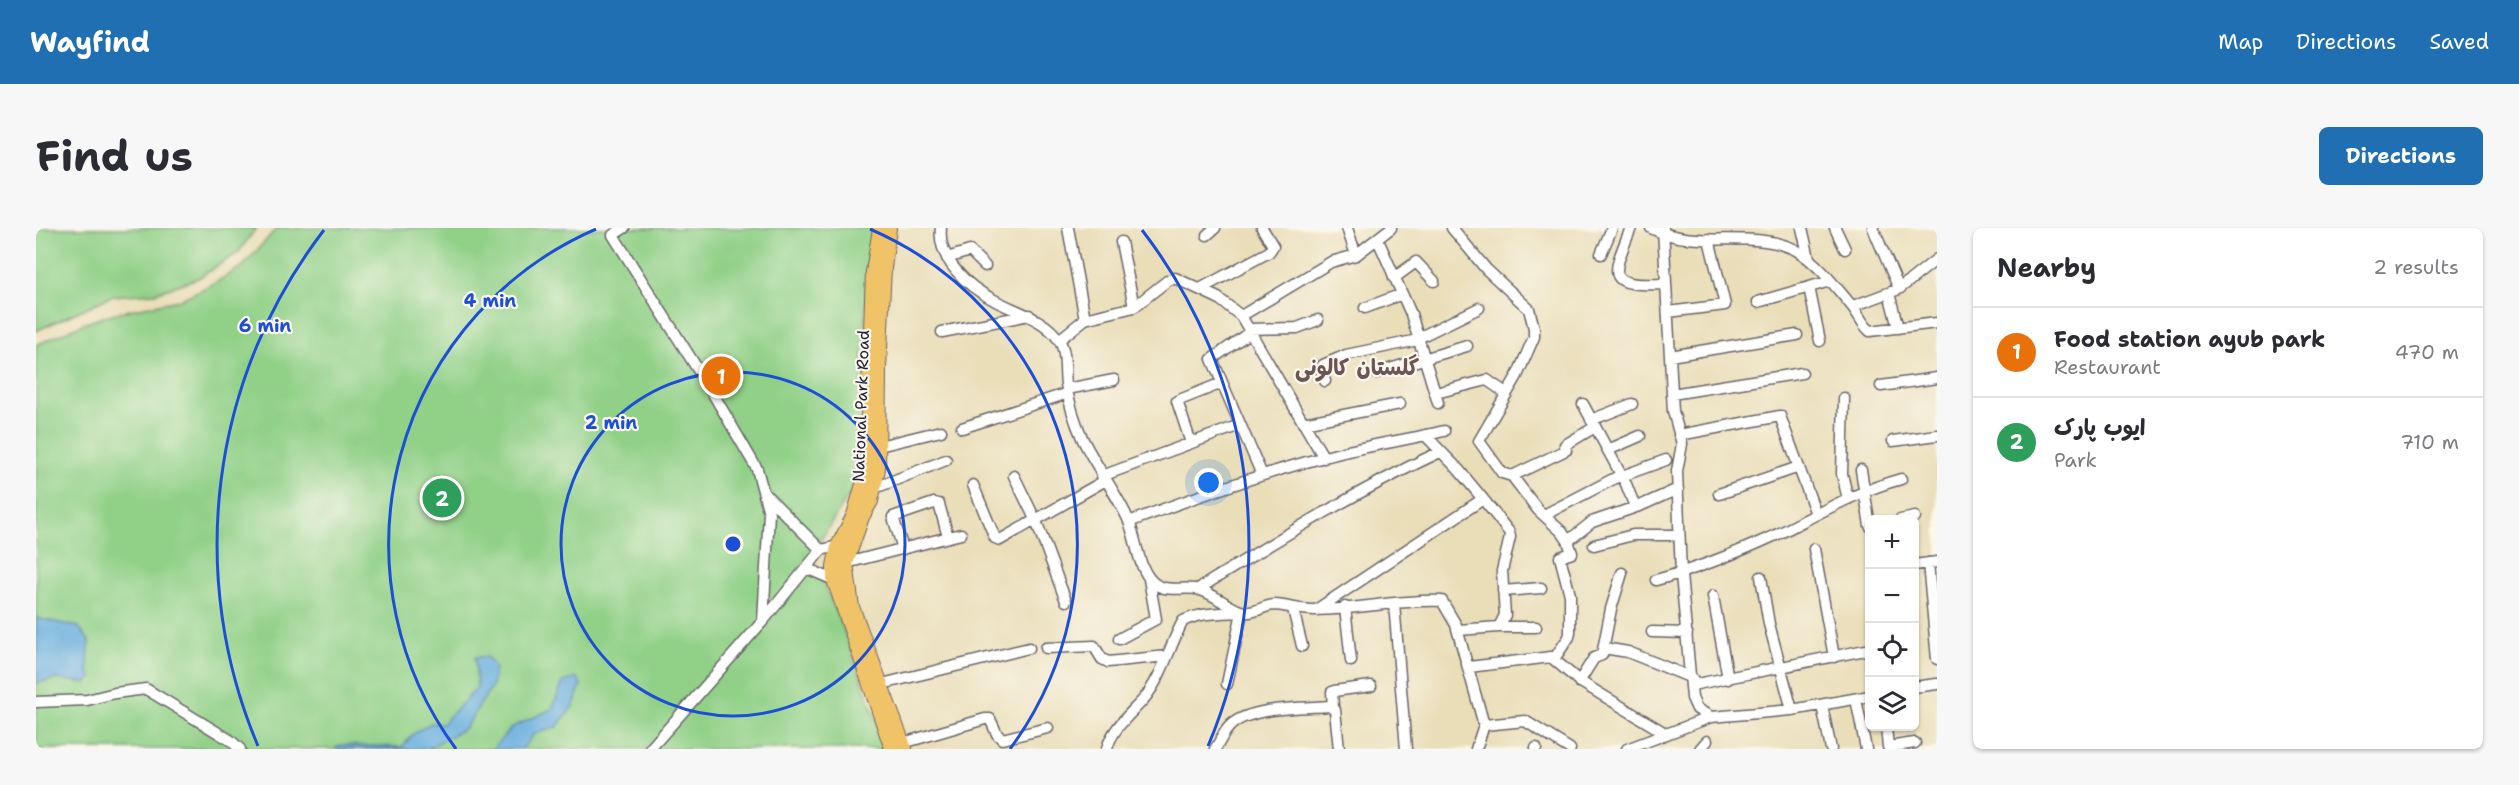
<!DOCTYPE html>
<meta charset="utf-8">
<style>
body{margin:0;font-family:"Shantell Sans","Playpen Sans Arabic",sans-serif;background:#f7f7f7;color:#2b2b33}
.controls{position:absolute;right:18px;bottom:18px;display:grid;overflow:hidden;border-radius:9px;box-shadow:0 2px 4px #0004}
.controls button{width:54px;height:54px;display:grid;place-items:center;padding:0;border:0;border-bottom:2px solid #e1e1e2;background:#fff;color:#2b2b33;font:30px sans-serif}
.you{position:absolute;left:1173px;top:255px;width:21px;height:21px;margin:-15px;border:4px solid #fff;border-radius:50%;background:#1a73e8;box-shadow:0 0 0 9px #1a73e833}
.badge{display:grid;place-items:center;width:39px;height:39px;border-radius:50%;background:#1f6fb2;color:#fff;font-size:20px;font-weight:700}
.pin{position:absolute;translate:-50% -50%;border:3px solid #fff;box-shadow:0 2px 6px #0006}
.list{margin:0;padding:0;list-style:none}
h2{display:flex;justify-content:space-between;align-items:center;height:78px;margin:0;padding:0 24px;font-size:26px}
h2 small{font-size:20px;font-weight:400;color:#7c7c81}
.list li{display:grid;grid-template-columns:39px 1fr auto;gap:18px;align-items:center;box-sizing:border-box;height:90px;padding:0 24px;border-top:2px solid #e1e1e2}
.list b{display:block;font-size:22px;white-space:nowrap}
.list p{margin:0;font-size:20px;white-space:nowrap;color:#7c7c81}
.list em{font-size:20px;font-style:normal;color:#7c7c81}
.icon{flex:none;width:33px;height:33px;fill:none;stroke:currentColor;stroke-width:2;stroke-linecap:round;stroke-linejoin:round}
.map{position:relative;flex:none;width:1901px;height:521px;overflow:hidden;border-radius:9px}
header{display:flex;align-items:center;gap:36px;box-sizing:border-box;height:84px;padding:0 30px;background:#1f6fb2;color:#fff}
header strong{font-size:28px}
nav{display:flex;gap:33px;margin-inline-start:auto;font-size:21px}
.intro{display:flex;align-items:center;justify-content:space-between;box-sizing:border-box;height:144px;padding:0 36px}
h1{margin:0;font-size:42px}
.button{padding:15px 27px;border-radius:9px;background:#1f6fb2;color:#fff;font-size:21px;font-weight:700}
main{display:flex;gap:36px;padding:0 36px}
aside{flex:1;background:#fff;border-radius:9px;box-shadow:0 2px 4px #0004}
.map>svg:first-child{display:block}
</style>
<header>
<strong>Wayfind</strong>
<nav><a>Map</a><a>Directions</a><a>Saved</a></nav>
</header>
<div class="intro"><h1>Find us</h1><a class="button">Directions</a></div>
<main>
<div class="map">
<svg width="1901" height="521" viewBox="0 0 1901 521">
<rect width="100%" height="100%" fill="#fbf7ec"/>
<filter id="ink" filterUnits="userSpaceOnUse"><feTurbulence type="fractalNoise" baseFrequency=".0167" numOctaves="2"/><feDisplacementMap in="SourceGraphic" scale="12" xChannelSelector="R" yChannelSelector="G"/><feConvolveMatrix kernelMatrix="1 2 1 2 8 2 1 2 1" color-interpolation-filters="sRGB"/></filter>
<filter id="wash" filterUnits="userSpaceOnUse"><feTurbulence type="fractalNoise" baseFrequency=".008" numOctaves="4" result="noise"/><feDisplacementMap in="SourceGraphic" scale="24" xChannelSelector="R" yChannelSelector="G"/><feGaussianBlur stdDeviation="1.35" result="paint"/><feColorMatrix in="noise" values="0 0 0 0 0 0 0 0 0 0 0 0 0 0 0 0 0 1.4 0 .05"/><feComposite in="paint" operator="in"/></filter>
<g filter="url(#wash)">
<rect width="100%" height="100%" fill="#eadeb9"/>
<!-- green -->
<path fill="#90d087" stroke="#597961" stroke-width="1.5" d="M0 0H220L202 25 162 50 119 65 76 68 0 103Z
M241 0H837L832 32 821 254 775 327 807 400 851 521H0V117L47 96 79 85 143 72 179 55 207 38Z"/>
<!-- water -->
<path fill="#67aede" stroke="#44688c" stroke-width="1.5" d="M0 390 43 399 53 413 52 442 56 450 50 455 20 451 0 455Z
M439 429H451L459 439 456 458 429 500 391 521H299L304 517 366 519 377 506 395 495 406 496 441 460Z
M541 450 545 456 538 477 521 499 498 506 486 521H456L476 499 516 481 527 454Z"/>
</g>
<g filter="url(#ink)">
<g fill="none" stroke-linecap="round" stroke-linejoin="round">
<!-- minor casing -->
<g stroke="#686467" stroke-width="13">
<path id="minor" d="M588 0 577 7 676 164 721 241 733 285 727 393
M905 0C901 31 932 59 958 72 980 84 1008 90 1023 112 1031 124 1028 142 1030 156 1033 176 1039 194 1047 212 1061 240 1079 263 1092 291 1100 309 1101 334 1113 350 1126 368 1148 357 1164 362 1179 366 1195 382 1208 384 1219 386 1228 377 1239 377 1252 378 1265 382 1279 382 1321 382 1364 371 1406 373L1420 397 1448 497
M1311 0 1320 27
M1416 0 1450 41 1493 81 1498 100V109L1481 148 1443 213 1466 245 1476 248 1502 282 1526 304 1532 313 1536 325 1524 329 1534 367V405L1533 409 1518 431
M1595 0C1574 51 1570 58 1630 56
M1615 0C1659 23 1715 0 1760 22 1781 34 1799 58 1815 77 1822 85 1826 96 1834 103L1901 95
M1627 0 1637 183 1646 216 1641 243 1645 346 1656 470 1661 481 1675 489
M1766 0 1773 30
M1799 0 1809 21
M1837 0 1863 61
M1171 7 1179 0
M1342 12 1375 86 1402 175
M1085 14 1098 79
M1565 26 1576 0
M911 30 934 23 949 38
M1358 50 1380 34 1398 53
M1773 59 1784 113
M1164 61 1233 24 1237 18 1226 0
M1853 65 1862 100
M1722 74 1794 53
M1817 78 1863 61 1901 31
M1329 80 1366 66
M1632 84 1689 77 1673 11
M1205 88 1288 230
M1049 91 1098 79 1131 53 1139 50 1182 70 1205 88 1295 34 1320 27 1355 0
M1212 101 1261 100 1282 92
M906 104 993 87
M1214 104 1176 131 1226 247
M1382 110 1443 80
M1023 112 1049 91 1032 0
M1634 128 1761 107
M1340 145 1431 118
M1289 153 1285 141 1287 137 1310 127 1382 112
M1845 158 1901 150
M1031 161 1078 152
M1400 165 1451 152 1470 165
M1636 166 1766 145
M1808 170 1806 246 1812 271
M1547 176 1590 256 1599 279
M1555 192 1596 176
M1267 195 1364 176
M926 200 1032 165
M1389 207 1422 241 1447 271
M1643 207 1744 188 1780 286
M1857 213 1901 207
M1155 215 1141 173 1186 155
M843 218 905 203
M1572 222 1604 208
M1825 242 1834 298
M978 248 1000 293 1030 373
M1066 248 1204 197
M1476 248 1530 222 1529 217 1559 199
M1586 248 1630 232
M937 257 959 310 964 312 1070 252
M839 260 910 232
M729 266 785 322
M1683 266 1763 239
M1508 287 1585 247
M1864 292 1879 289
M1093 294C1164 267 1235 242 1308 224 1341 216 1375 211 1408 203
M1532 313 1556 294 1606 277 1642 261
M1558 317 1597 307H1643
M867 321 857 289 898 275 903 276 912 309
M1778 321 1798 429
M810 335 925 306
M1892 335 1901 431
M1878 337 1901 334
M770 340 798 352
M1725 349 1733 396 1756 482
M1620 352C1661 341 1703 324 1742 306 1782 286 1821 263 1865 251
M1162 361C1241 312 1320 263 1404 224
M1467 363 1505 360
M1677 368 1692 451
M1358 375 1370 521
M1309 379 1315 433
M1283 380 1447 271 1473 304 1474 309 1466 343 1469 387 1463 399 1422 402
M1257 381 1266 418
M1463 399H1500
M1616 404 1651 405
M1083 411 1120 391 1113 351
M1010 420 1058 418 1066 431 1072 434 1131 428
M1568 420 1592 424 1656 450
M1433 439 1515 429 1543 453 1629 505
M1543 454 1558 430 1566 427 1575 381 1586 345
M846 456 993 420
M1656 457 1834 421
M1878 459 1901 456
M1820 471 1830 521
M0 474 51 472 79 465 110 461 194 512 204 521
M1786 478 1795 521
M1297 479 1296 464 1298 463 1335 458
M1850 499 1852 519 1879 515
M867 515 949 491H954L961 506 966 511 1012 500
M1500 520V521
M614 521 727 393 785 322 802 318 808 319
M1071 521C1075 502 1094 486 1107 472 1126 450 1133 419 1147 393 1166 384 1186 385 1206 384L1191 456
M1179 521C1184 514 1188 503 1195 497 1214 479 1267 480 1293 478L1299 482 1303 521
M1440 521 1448 497 1489 493 1534 521
M1591 521 1675 489 1756 482 1834 468
M1664 521 1671 513"/>
</g>
<!-- major casing -->
<g stroke="#686467" stroke-width="16">
<path id="major" d="M844 0 837 44 830 246 818 287 802 318 798 338V352L856 521
M853 0 848 40 843 140 842 241 835 273 826 289 810 335 816 379 869 521"/>
</g>
<!-- minor -->
<use href="#minor" stroke="#fff" stroke-width="10"/>
<!-- major -->
<use href="#major" stroke="#f0c369" stroke-width="14"/>
</g>
</g>
<!-- distance rings -->
<g fill="none" stroke="#1d4ed8" stroke-width="3">
<circle cx="697" cy="316" r="172"/>
<path d="M420 521A344 344 0 0 1 560 1M834 1A344 344 0 0 1 974 521"/>
<path d="M222 518A516 516 0 0 1 288 2M1106 2A516 516 0 0 1 1172 518"/>
</g>
<g text-anchor="middle" dominant-baseline="central" stroke-width="4.5" stroke-linejoin="round" paint-order="stroke">
<!-- street labels -->
<g font-size="16" fill="#22223b" stroke="#fbf7ec">
<text transform="translate(825 178) rotate(-88)">National Park Road</text>
</g>
<!-- district labels -->
<g font-size="22" font-weight="bold" fill="#6c5554" stroke="#fbf7ec">
<text x="1321" y="139">گلستان کالونی</text>
</g>
</g>
<circle cx="697" cy="316" r="9" fill="#1d4ed8" stroke="#fbf7ec" stroke-width="3"/>
<g font-size="18" text-anchor="middle" font-weight="bold" fill="#1d4ed8" stroke="#fbf7ec" stroke-width="4.5" stroke-linejoin="round" paint-order="stroke">
<text x="454" y="79">4 min</text>
<text x="229" y="104">6 min</text>
<text x="575" y="201">2 min</text>
</g>
</svg>
<div class="controls">
<button>+</button>
<button>−</button>
<button><svg class="icon" aria-label="locate" viewBox="0 0 24 24"><circle cx="12" cy="12" r="6"/><path d="M12 2v4M12 18v4M2 12h4M18 12h4"/></svg></button>
<button><svg class="icon" aria-label="layers" viewBox="0 0 24 24"><path d="M12 4l9 5-9 5-9-5zM3 14l9 5 9-5"/></svg></button>
</div>
<div class="you"></div>
<div class="pin badge" style="left:685px;top:148px;background:#e8710a">1</div>
<div class="pin badge" style="left:406px;top:270px;background:#2e9e5b">2</div>
</div>
<aside>
<h2>Nearby<small>2 results</small></h2>
<ul class="list">
<li><span class="badge" style="background:#e8710a">1</span><div><b>Food station ayub park</b><p>Restaurant</p></div><em>470 m</em></li>
<li><span class="badge" style="background:#2e9e5b">2</span><div><b>ایوب پارک</b><p>Park</p></div><em>710 m</em></li>
</ul>
</aside>
</main>
